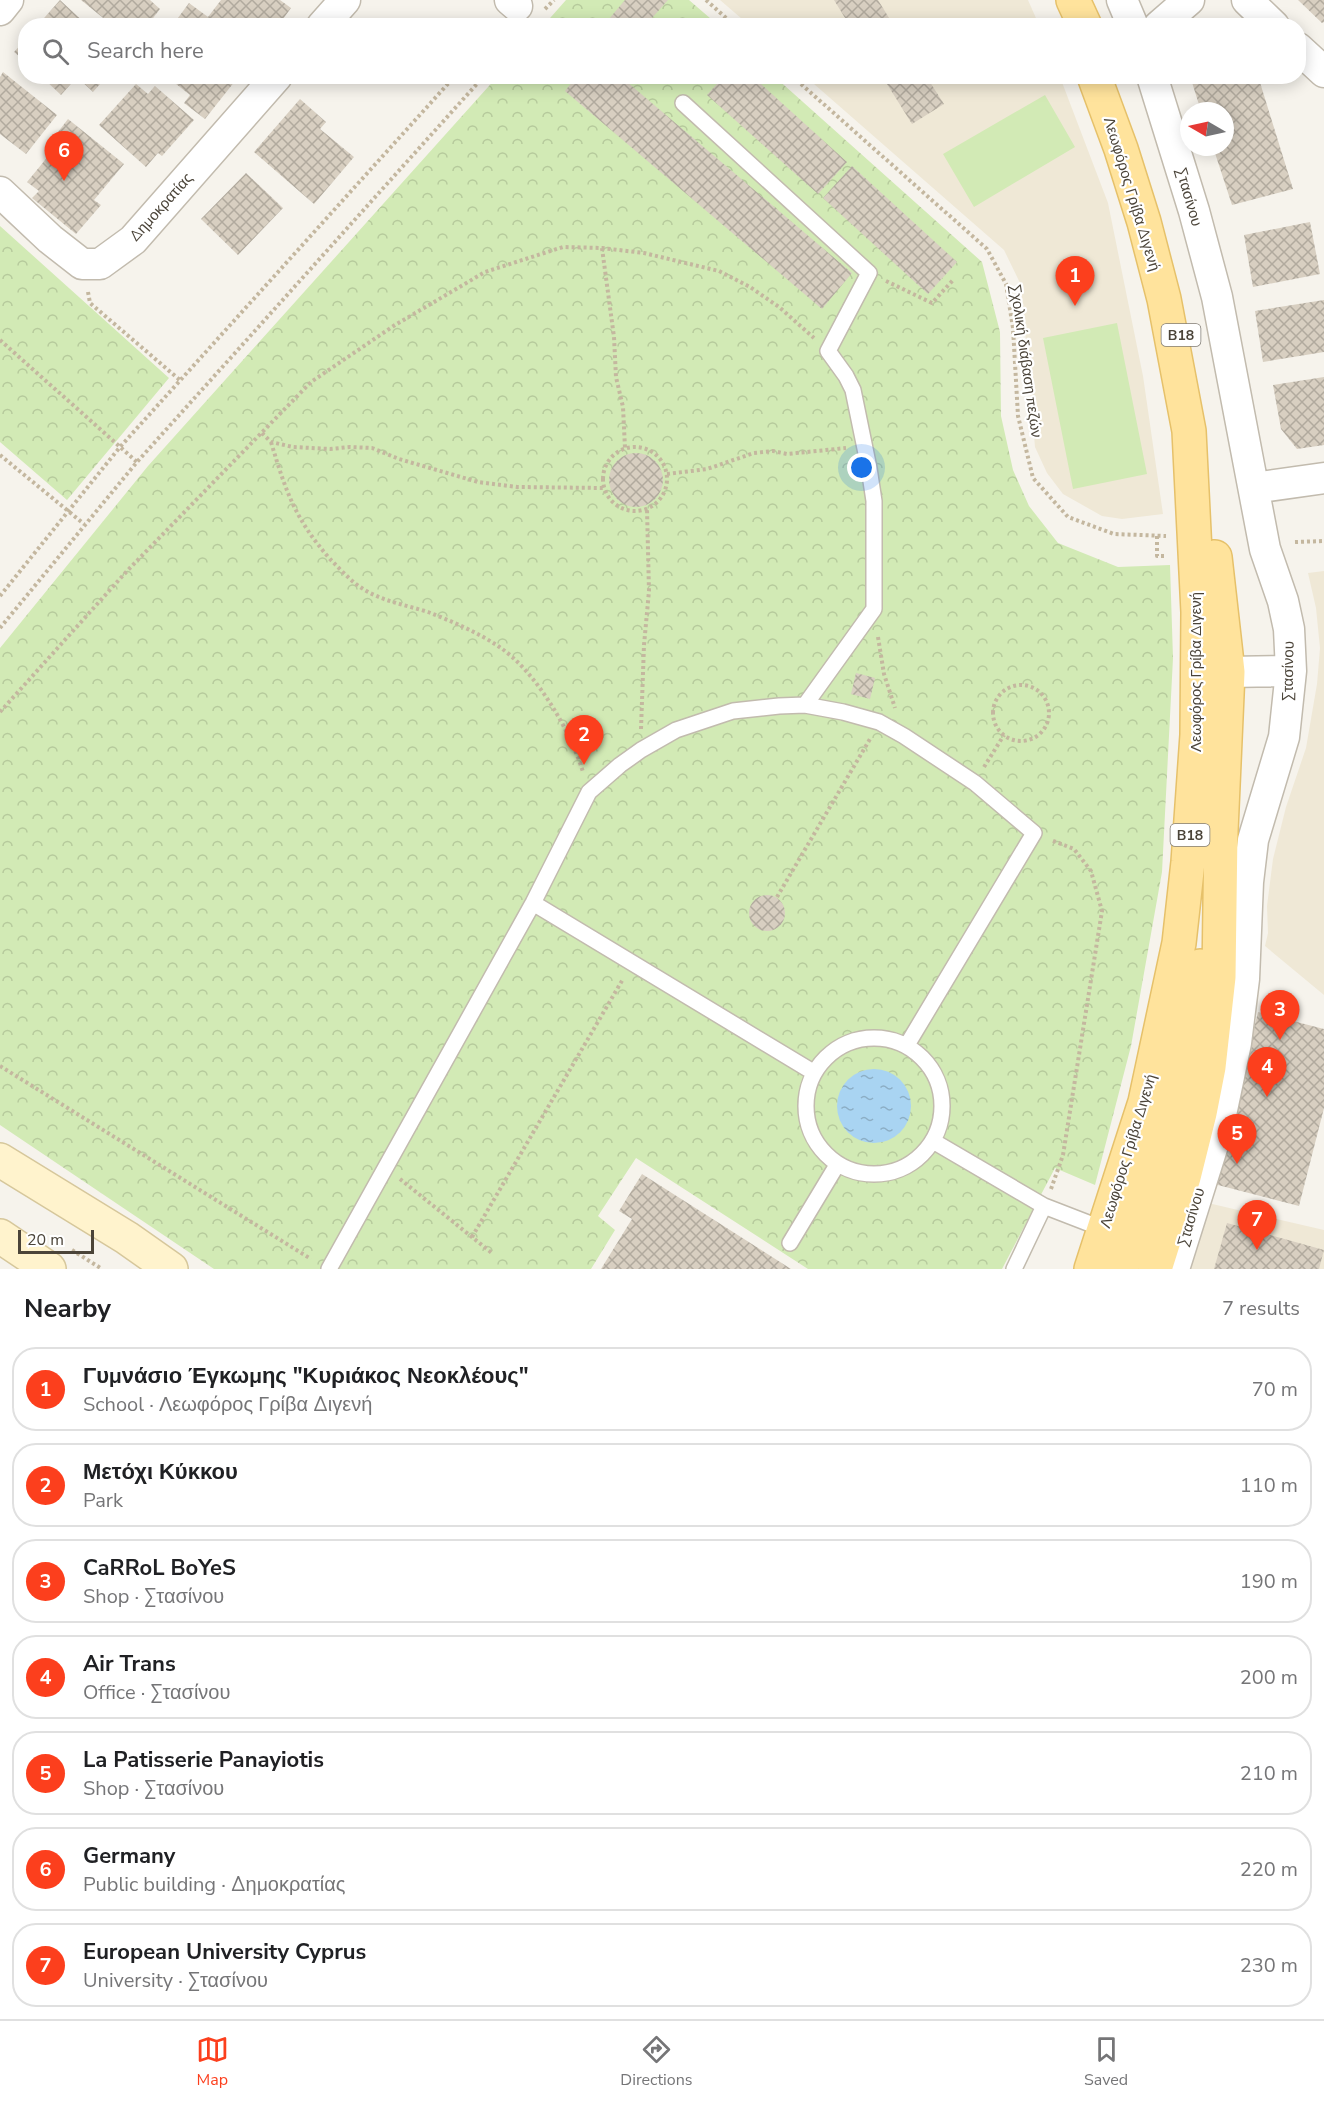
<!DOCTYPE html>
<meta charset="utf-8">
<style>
body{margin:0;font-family:"Nunito Sans",sans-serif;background:#f6f6f6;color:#202124}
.compass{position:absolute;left:1180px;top:102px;width:54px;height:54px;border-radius:50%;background:#fff;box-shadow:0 3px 15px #0003;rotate:279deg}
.scale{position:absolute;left:18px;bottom:15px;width:76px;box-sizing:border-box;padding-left:6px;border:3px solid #4b4439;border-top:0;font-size:16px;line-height:21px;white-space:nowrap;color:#4b4439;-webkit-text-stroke:4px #fff;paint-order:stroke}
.you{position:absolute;left:862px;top:468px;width:21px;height:21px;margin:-15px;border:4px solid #fff;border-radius:50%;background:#1a73e8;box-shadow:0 0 0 9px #1a73e833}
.badge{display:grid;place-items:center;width:39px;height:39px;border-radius:50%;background:#fc3f1d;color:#fff;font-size:20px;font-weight:700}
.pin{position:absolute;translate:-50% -50px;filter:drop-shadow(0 2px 3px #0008)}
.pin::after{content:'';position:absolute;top:32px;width:21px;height:18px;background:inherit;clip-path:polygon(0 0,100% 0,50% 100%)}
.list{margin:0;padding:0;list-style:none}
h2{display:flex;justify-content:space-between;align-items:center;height:78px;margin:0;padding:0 24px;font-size:26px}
h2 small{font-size:20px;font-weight:400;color:#757577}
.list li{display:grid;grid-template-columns:39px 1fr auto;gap:18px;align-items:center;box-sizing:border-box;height:84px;margin:0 12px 12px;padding:0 12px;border:2px solid #e0e0e0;border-radius:24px}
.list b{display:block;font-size:22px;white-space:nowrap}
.list p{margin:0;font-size:20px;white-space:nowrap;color:#757577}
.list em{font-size:20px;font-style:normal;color:#757577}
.icon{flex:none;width:33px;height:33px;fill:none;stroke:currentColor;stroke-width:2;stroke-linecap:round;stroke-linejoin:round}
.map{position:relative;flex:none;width:1324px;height:1269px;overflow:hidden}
.search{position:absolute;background:#fff;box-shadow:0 3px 15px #0003;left:18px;right:18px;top:18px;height:66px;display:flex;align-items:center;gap:15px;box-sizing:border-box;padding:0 21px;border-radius:24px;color:#757577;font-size:22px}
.sheet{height:750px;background:#fff}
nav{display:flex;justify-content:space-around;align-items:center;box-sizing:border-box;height:84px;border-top:2px solid #e0e0e0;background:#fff;font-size:16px;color:#757577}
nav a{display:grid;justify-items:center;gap:3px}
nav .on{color:#fc3f1d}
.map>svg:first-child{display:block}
</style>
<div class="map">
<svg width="1324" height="1269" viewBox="0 0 1324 1269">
<defs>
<pattern id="forest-crowns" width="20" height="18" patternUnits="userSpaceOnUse" patternTransform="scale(1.5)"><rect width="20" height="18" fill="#d2eab5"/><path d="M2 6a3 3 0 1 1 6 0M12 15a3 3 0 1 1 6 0" fill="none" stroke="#b6ca9c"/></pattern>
<pattern id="water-ripples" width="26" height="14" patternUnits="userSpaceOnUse" patternTransform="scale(1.5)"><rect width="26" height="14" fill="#a9d4f2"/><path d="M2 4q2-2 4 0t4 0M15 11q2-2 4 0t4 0" fill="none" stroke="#8caec5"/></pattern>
<pattern id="building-cross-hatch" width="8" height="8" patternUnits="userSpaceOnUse" patternTransform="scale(1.5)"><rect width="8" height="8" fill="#d8cfc1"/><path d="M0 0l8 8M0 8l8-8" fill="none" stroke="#b1aa9e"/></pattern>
</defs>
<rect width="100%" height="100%" fill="#f6f3ec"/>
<!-- education -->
<path fill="#efe8d6" d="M720 0H1028L1039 25H749Z
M806 77H1060L1108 203 1143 376 1163 514 1122 519 1102 516 1063 494 1047 473 1035 447 1021 285 1004 250Z
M1324 571V995L1265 946 1268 933 1267 906 1273 859 1286 807 1306 748 1317 684 1320 648 1316 608 1308 573Z
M1208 1203 1324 1230V1269H1184Z"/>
<!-- grass -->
<path fill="#d2eab5" d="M1045 95 1075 147 974 207 943 154Z
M1117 323 1147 474 1073 489 1043 338Z"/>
<!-- forest -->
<path fill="url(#forest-crowns)" d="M566 0H689L718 25 543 26Z
M497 77H775L982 262 1000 332 1001 416 1013 470 1029 506 1058 543 1118 567 1170 565 1173 658 1162 872 1131 1046 1095 1185 1055 1168 1002 1269H808L636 1158 598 1216 615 1230 591 1269H214L0 1125V648L148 466Z
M0 226 169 378 67 500 0 442Z"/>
<!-- water -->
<path fill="url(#water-ripples)" d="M837 1106a37 37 0 1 1 74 0a37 37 0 1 1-74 0Z"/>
<!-- building -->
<path fill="url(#building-cross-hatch)" d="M60 0 88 26H37Z
M81 0H150L160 9 147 26H113Z
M221 0H280L291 8 278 26H172L189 3 208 17Z
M625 0H668L645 26H603Z
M834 0H878L894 26H850Z
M1298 0H1324V22L1322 23Z
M26 39V62L14 52Z
M3 72 57 115 26 154 0 134V77Z
M41 76H107L93 92 77 77 61 95Z
M166 76H239L205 119 184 103 190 95Z
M577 76H620L852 273 822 309 565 91Z
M724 76H752L847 162 818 194 707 95Z
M882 76H926L944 104 912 124Z
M1190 76H1258L1293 189 1232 205 1213 147H1225V111H1201Z
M136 84 148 94 155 86 194 120 162 156 158 153 146 167 99 125Z
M300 99 326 122 320 129 354 157 314 204 254 152Z
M68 119 124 164 94 200 101 205 76 234 32 198 39 191 27 182 64 137 58 132Z
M852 166 957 262 928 294 823 198Z
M246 173 283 208 238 255 201 219Z
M1310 222 1320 274 1253 287 1244 235Z
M1324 300V352L1263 362 1255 311Z
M1324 377V445L1297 449 1281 429 1273 385Z
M609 480a27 27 0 1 1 54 0a27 27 0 1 1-54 0Z
M856 673 875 678 870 699 851 694Z
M749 913a18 18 0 1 1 36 0a18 18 0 1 1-36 0Z
M1258 1012 1324 1029V1108L1299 1206 1214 1184Z
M642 1174 791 1269H601L632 1219 619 1211Z
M1227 1223 1324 1250 1319 1269H1214Z"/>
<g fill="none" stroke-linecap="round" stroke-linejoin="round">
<!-- service casing -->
<g stroke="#c2bbae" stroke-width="18">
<path id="service" d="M683 103 869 273 828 351 846 376 853 390 869 468 874 501V609L805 705
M533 903 813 1072
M806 1106a68 68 0 1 1 136 0a68 68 0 1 1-136 0Z
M933 1141 1044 1206 1106 1230
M790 1243 837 1165
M329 1269 533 903 589 792 620 765 641 750 676 730 733 711 779 706 805 705 843 712 879 722 904 736 975 783 1034 833 907 1045
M1014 1269 1044 1206"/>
</g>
<!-- minor casing -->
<g stroke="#c2bbae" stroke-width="33">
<path id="minor" d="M510 0 517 6
M1122 0 1133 26
M1247 0 1274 26
M0 10 8 0
M322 26 345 0
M1159 26 1189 0
M1298 48 1324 72
M1152 76 1194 211 1217 297 1265 549 1283 601 1289 629 1291 671 1284 737 1253 840 1248 882 1244 979 1236 1043 1218 1129 1174 1269
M0 192 50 239 82 264H100L133 240 277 76
M1254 488 1324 478
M1228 672 1291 671"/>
</g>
<!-- secondary casing -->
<g stroke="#d6c79b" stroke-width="36">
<path id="secondary" d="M0 1160 127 1238 171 1269
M0 1236 49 1269"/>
</g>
<!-- primary casing -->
<g stroke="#e6c16a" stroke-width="36">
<path id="primary" d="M1073 0 1085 26
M1091 1269 1145 1102 1179 943 1188 862 1197 735 1198 612 1189 431 1164 299 1144 222 1121 149 1094 76
M1121 1269 1173 1107 1191 1021 1200 966
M1155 1269 1184 1177 1200 1113 1209 1067 1219 977 1221 831 1228 672 1215 557"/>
</g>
<!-- path -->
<path stroke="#c4b79f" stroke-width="4" stroke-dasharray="3 3" stroke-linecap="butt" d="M706 0 735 26
M545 9 554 0
M792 76 987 249 1006 284 1013 328 1018 416 1033 478 1068 517 1114 534 1166 536
M602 248 614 337 616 377 623 407 625 448
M886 281 932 303 954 279
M88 292 90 303 181 381
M0 340 137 462
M262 433 271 442 293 447 330 449 350 447 372 448 399 459 478 482 517 487 604 488
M271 442C286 492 295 519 330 559 338 567 347 577 356 584 378 601 403 604 428 612 451 621 477 632 498 646 536 671 570 730 583 772
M603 479a32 32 0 1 1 64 0a32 32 0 1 1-64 0Z
M0 455 84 524
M667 474 707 469 754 453 773 451 787 454 846 448
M1157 536V556H1167
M1295 542 1324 541
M0 596 120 447 455 76
M0 628 137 462 484 76
M878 637 884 674 895 708
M993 713a28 28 0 1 1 56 0a28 28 0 1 1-56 0Z
M0 712 127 571 311 382 395 325 485 272 563 247 602 248 644 253 719 271 750 287 779 307 814 338
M641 729 644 645 649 591 647 509
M984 767 1004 735
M777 897 870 739
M0 1066 311 1259
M400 1179 493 1254
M1051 1189 1063 1155 1102 911 1091 871 1074 849 1051 840
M472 1237 623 979
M72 1250 102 1269"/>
<!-- service -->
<use href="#service" stroke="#fff" stroke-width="15"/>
<!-- minor -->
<use href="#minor" stroke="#fff" stroke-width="30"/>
<!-- secondary -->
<use href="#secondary" stroke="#fff3cd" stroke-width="33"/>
<!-- primary -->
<use href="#primary" stroke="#ffe39c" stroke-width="33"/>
</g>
<g text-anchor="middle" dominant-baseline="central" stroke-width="4.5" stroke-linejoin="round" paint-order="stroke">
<!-- shield labels -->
<g fill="#fff" stroke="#817c74" stroke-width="1.5">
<rect x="1161.5" y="324" width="39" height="22" rx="4.5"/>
<rect x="1170.5" y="824" width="39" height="22" rx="4.5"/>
</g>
<g font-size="14" font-weight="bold" fill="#4b4439">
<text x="1181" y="335">B18</text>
<text x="1190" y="835">B18</text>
</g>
<!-- street labels -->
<g font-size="15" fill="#4b4439" stroke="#fff">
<text transform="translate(1132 194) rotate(73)">Λεωφόρος Γρίβα Διγενή</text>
<text transform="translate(1189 197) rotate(74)">Στασίνου</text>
<text transform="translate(161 207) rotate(-48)">Δημοκρατίας</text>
<text transform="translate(1026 361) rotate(82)">Σχολική διάβαση πεζών</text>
<text transform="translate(1288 671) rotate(-89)">Στασίνου</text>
<text transform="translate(1196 672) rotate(-90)">Λεωφόρος Γρίβα Διγενή</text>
<text transform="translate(1128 1151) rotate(-73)">Λεωφόρος Γρίβα Διγενή</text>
<text transform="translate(1191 1217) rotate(-73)">Στασίνου</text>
</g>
</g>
</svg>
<svg class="compass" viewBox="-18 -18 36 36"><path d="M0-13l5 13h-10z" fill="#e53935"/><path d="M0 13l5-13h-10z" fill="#757577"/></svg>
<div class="scale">20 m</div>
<div class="you"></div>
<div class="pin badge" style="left:1075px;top:306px">1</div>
<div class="pin badge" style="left:584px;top:765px">2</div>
<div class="pin badge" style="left:1280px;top:1040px">3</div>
<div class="pin badge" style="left:1267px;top:1097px">4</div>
<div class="pin badge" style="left:1237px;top:1164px">5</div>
<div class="pin badge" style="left:64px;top:181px">6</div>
<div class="pin badge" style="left:1257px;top:1250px">7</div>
<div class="search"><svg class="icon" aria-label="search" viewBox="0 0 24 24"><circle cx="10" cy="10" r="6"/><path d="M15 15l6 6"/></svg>Search here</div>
</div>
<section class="sheet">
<h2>Nearby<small>7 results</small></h2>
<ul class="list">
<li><span class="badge">1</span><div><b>Γυμνάσιο Έγκωμης &quot;Κυριάκος Νεοκλέους&quot;</b><p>School · Λεωφόρος Γρίβα Διγενή</p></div><em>70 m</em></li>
<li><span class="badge">2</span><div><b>Μετόχι Κύκκου</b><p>Park</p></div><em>110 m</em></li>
<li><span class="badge">3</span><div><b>CaRRoL BoYeS</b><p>Shop · Στασίνου</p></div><em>190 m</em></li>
<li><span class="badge">4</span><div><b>Air Trans</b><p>Office · Στασίνου</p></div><em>200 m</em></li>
<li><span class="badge">5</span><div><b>La Patisserie Panayiotis</b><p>Shop · Στασίνου</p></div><em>210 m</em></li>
<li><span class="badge">6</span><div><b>Germany</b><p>Public building · Δημοκρατίας</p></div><em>220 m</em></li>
<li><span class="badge">7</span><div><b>European University Cyprus</b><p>University · Στασίνου</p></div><em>230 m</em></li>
</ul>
</section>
<nav>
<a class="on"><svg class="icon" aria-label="map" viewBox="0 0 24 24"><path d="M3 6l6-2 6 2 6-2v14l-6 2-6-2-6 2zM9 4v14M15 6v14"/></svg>Map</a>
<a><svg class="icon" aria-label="directions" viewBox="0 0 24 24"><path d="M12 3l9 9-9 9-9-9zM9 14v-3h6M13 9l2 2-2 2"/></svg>Directions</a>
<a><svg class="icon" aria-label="saved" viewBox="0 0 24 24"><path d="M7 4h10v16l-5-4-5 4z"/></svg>Saved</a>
</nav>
